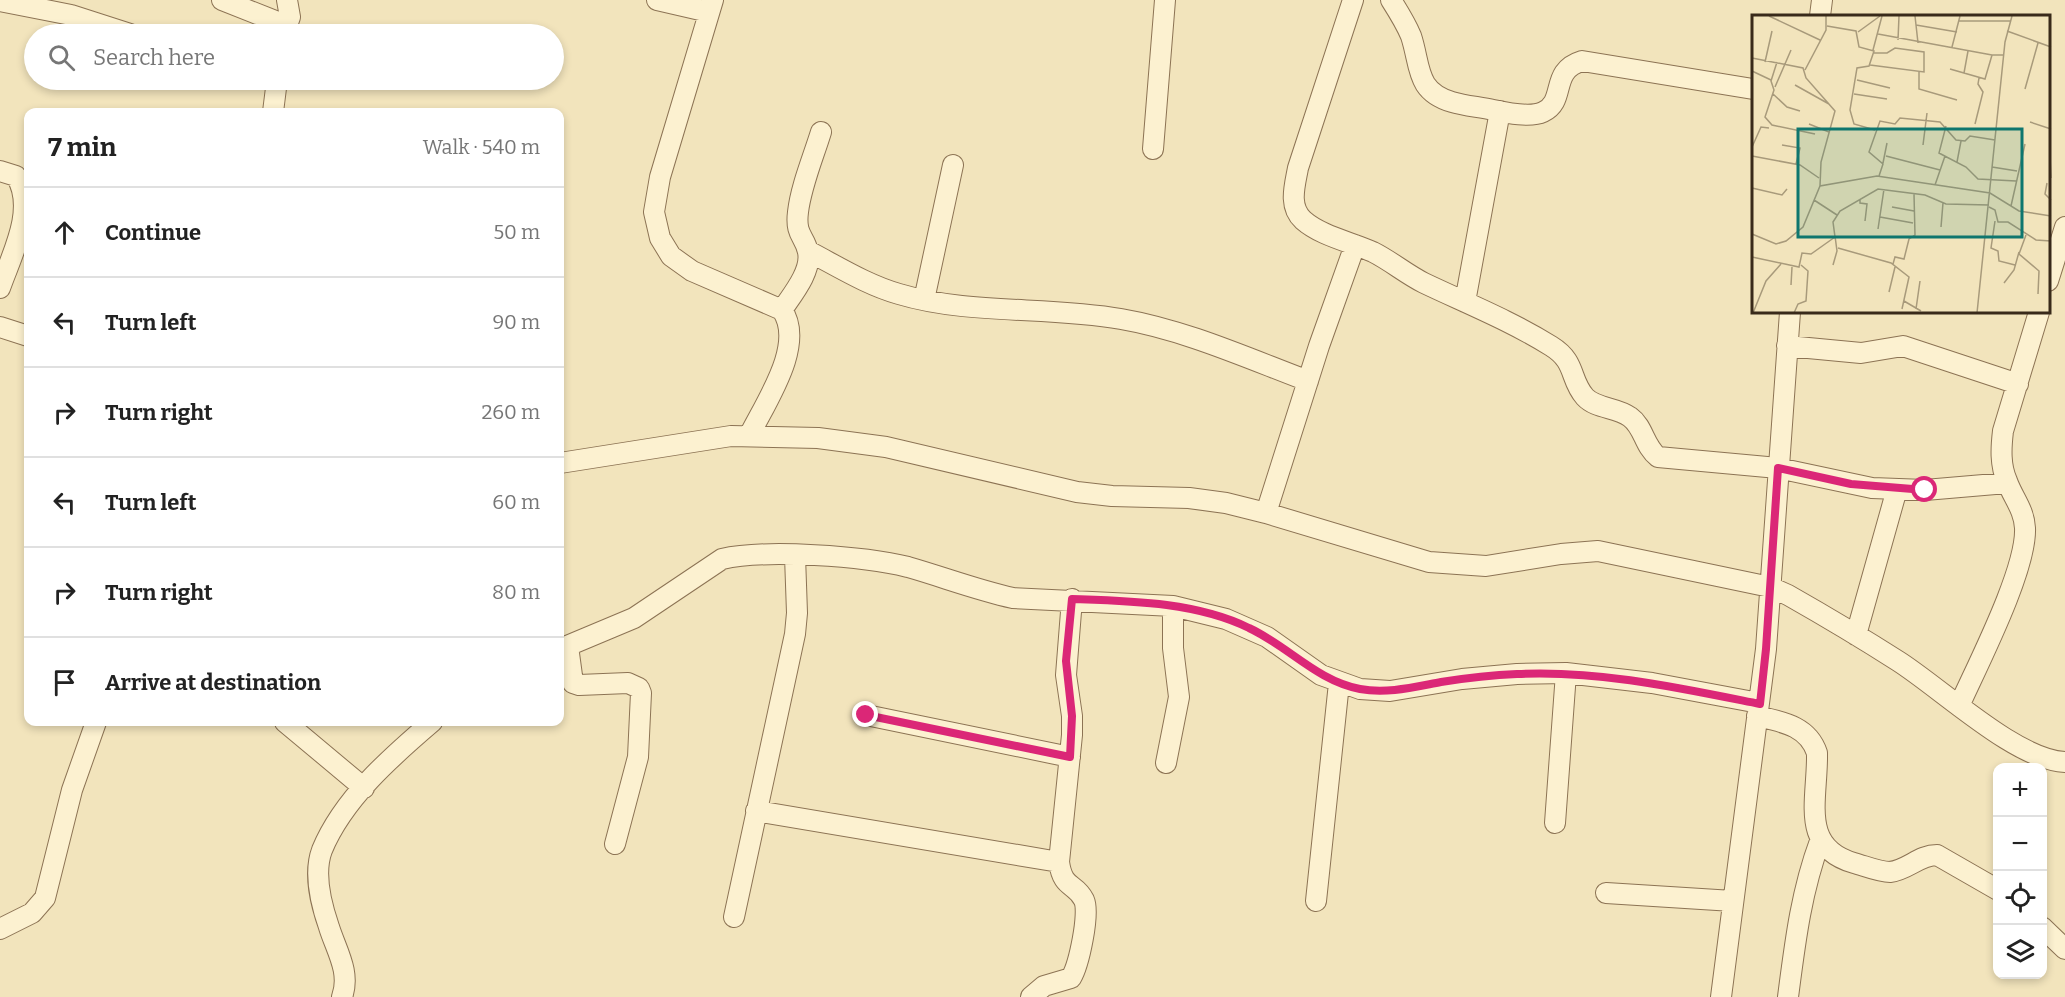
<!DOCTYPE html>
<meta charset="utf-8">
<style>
body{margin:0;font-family:Bitter,serif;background:#f2f2f2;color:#222}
.controls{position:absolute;right:18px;bottom:18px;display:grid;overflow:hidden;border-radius:12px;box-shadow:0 3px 9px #0003}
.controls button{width:54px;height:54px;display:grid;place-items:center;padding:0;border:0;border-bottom:2px solid #e0e0e0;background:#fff;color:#222;font:30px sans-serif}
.stop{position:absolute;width:18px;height:18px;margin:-14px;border:4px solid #db2777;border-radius:50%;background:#fff}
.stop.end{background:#db2777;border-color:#fff;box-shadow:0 2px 6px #0008}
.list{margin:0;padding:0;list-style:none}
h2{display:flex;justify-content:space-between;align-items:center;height:78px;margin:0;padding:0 24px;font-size:26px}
h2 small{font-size:20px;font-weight:400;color:#767676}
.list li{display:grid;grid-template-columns:39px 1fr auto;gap:18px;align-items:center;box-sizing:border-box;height:90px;padding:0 24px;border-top:2px solid #e0e0e0}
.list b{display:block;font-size:22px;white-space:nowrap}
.list em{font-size:20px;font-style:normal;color:#767676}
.icon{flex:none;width:33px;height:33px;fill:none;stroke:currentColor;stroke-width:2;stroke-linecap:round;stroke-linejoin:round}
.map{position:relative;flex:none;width:2065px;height:997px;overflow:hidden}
.search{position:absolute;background:#fff;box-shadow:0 3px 9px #0003;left:24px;top:24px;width:540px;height:66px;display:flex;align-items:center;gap:15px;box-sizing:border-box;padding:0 21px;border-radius:33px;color:#767676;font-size:22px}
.panel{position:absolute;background:#fff;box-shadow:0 3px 9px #0003;left:24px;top:108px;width:540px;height:618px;border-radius:12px}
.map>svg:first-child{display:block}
</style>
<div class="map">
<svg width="2065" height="997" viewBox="0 0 2065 997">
<rect width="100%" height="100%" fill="#f2e4bc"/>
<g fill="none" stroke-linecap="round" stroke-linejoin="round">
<!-- street casing -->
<g stroke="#8c7354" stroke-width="22">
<path id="street" d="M222 0 288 26
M657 0 709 12
M713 0 660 177 654 212 660 238 671 256 692 271 782 310C806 345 765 403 749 436
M1353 0 1298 168C1295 185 1288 206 1303 220 1321 236 1351 242 1373 252 1391 261 1406 274 1424 283 1466 303 1511 321 1551 346 1577 362 1569 379 1585 397 1596 409 1617 407 1630 417 1644 427 1644 446 1658 457L1778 468 1872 488 1925 490 2007 483
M1391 0C1398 11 1406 24 1411 36 1421 66 1415 91 1452 102 1465 106 1480 107 1493 110 1507 113 1530 118 1543 112 1567 101 1549 71 1582 61L1753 89
M0 1 71 15 130 34
M1820 16 1822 0
M284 34 290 17 287 0
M273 112 277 80
M1153 149 1165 0
M0 171 16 176C37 209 11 256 0 288
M808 251C837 266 867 285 899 294 969 315 1048 306 1121 319 1185 330 1247 358 1308 381
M2048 281 2065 227
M924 300 953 165
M1465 302 1500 111
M782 310C792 295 812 271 808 252 805 236 795 236 798 212 801 186 813 158 821 132
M0 327 28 336
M1787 346 1861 353 1903 346 2018 384
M560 463 731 436 818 438 886 447 1077 492 1112 496 1189 498 1226 503 1266 513 1429 562 1486 566 1561 554 1598 551 1770 587 1788 595C1825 616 1862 638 1898 661 1942 689 2016 760 2065 762
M1266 513 1319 346 1355 245
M1856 635 1897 489
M568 646 573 683 579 685 628 683 639 688 641 693 638 757 615 844
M560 649 634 618 722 559C765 549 864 556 908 567 943 577 977 590 1013 598L1173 606 1226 619 1267 637 1321 675 1360 689 1390 691 1462 679 1517 674 1566 673 1652 683 1759 703
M1960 704C1978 664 2027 569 2025 528 2024 509 2013 498 2007 481 2000 465 2001 448 2003 431L2039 312
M866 715 1070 757
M1757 716C1783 722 1808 726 1817 753 1818 799 1799 847 1854 863 1865 866 1879 872 1890 872 1908 870 1919 855 1937 855L1998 890
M285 722 364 788
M1166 763 1179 697 1173 648V606
M756 811 1059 862
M1555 823 1566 673
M1606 893 1733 901
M1316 901 1339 683
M734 917 795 634 797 613 795 556
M2042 927 2065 949
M0 929 32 913 45 898 72 790 96 722
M342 997C351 972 336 950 329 927 321 904 313 874 322 850 343 799 391 757 432 722
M1031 997 1044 986 1071 978C1079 965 1090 913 1084 900 1075 882 1063 890 1059 862L1072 735V716L1066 675 1072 599
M1721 997 1766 649 1790 312
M1788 997C1795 943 1801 892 1820 841"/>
</g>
<!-- street -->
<use href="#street" stroke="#fcf1d0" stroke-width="20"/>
</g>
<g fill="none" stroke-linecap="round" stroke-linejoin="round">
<!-- route -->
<path stroke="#db2777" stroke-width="8" d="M866 715 1070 757 1072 716 1066 661 1072 599C1130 601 1196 602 1249 628 1288 646 1317 681 1360 689 1387 694 1414 687 1441 682 1466 678 1492 675 1517 674 1599 670 1680 688 1760 704L1766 649 1778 468 1851 484 1925 490"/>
</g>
<!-- overview -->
<g transform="translate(1752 15)">
<rect width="298" height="298" fill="#f2e4bc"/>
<path fill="none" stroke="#a89a7b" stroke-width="1.5" d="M17 1 68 25M163 1 166 28M207 6H258M164 10 205 17M75 11 104 16 107 32 122 36 117 51 105 53 98 95 102 109 123 115M255 16 299 32M106 17 128 1M126 19 240 40M146 25 147 1M200 32 208 1M121 35 130 1M0 43 51 53 54 63 83 96 69 147 68 171M13 47 20 16M25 47 19 66 22 75 13 102 20 110 63 119M118 50 172 57V37L143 33 135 38H122M198 54 233 64 240 40H251M53 55 74 15V1M0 56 19 65M167 57V74L205 85M212 58 216 36M105 65 138 73M43 70 77 89M23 72 39 35M273 74 286 28M21 79 35 92 48 96M102 79 135 84M278 107 299 114M57 109 77 117M223 109 231 77 226 69 227 63M194 111 187 138 214 152 226 164 264 166M30 130 48 133 44 149M171 130 175 98M0 132 9 112 17 113M0 141 48 150 67 163M134 141 188 155M298 142 299 163M205 147 209 126M131 148 135 128M240 152 265 156M127 161 131 149 117 137 128 106 143 109 148 103 188 107 204 125 213 126 218 121 243 125M295 168 293 179 299 185M183 170 193 141M0 173 30 180 35 174M108 184V188L115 189 113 206M62 185 85 200M259 191 273 129M140 192 162 196M237 192 243 195 246 207H256L284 225 299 226M128 202 161 208M243 206 239 233 246 236 247 246 263 250M189 212 191 188M126 214 132 174M0 219 24 229 34 226 51 212 68 171 125 161 238 178 267 196 299 201M274 220 267 239 287 256 286 279M86 233 139 248 157 262 150 294M0 242 47 252 50 238 59 239 83 222 81 207 88 196 126 174 173 180 194 189 237 190M141 249 143 242 152 244 157 224 163 220 162 179M81 250 85 236 83 221M252 268 262 255 267 237M39 270 40 252M137 277 143 252M152 286 169 296M164 294 168 266M1 298 14 266 29 249M42 298 46 289 54 286 56 256 49 250M225 298 253 27 260 1"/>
<path fill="#0f766e" fill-opacity="0.15" stroke="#0f766e" stroke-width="3" d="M46 114H270V222H46Z"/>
<rect width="298" height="298" fill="none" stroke="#392a1a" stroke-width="3"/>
</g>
</svg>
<div class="controls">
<button>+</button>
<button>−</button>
<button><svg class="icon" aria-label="locate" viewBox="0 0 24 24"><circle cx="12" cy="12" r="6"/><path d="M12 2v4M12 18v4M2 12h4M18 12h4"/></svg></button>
<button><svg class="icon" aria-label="layers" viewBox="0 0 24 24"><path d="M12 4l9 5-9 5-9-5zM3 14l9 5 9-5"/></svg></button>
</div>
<div class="stop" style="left:1925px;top:490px"></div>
<div class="stop end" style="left:866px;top:715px"></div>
<div class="search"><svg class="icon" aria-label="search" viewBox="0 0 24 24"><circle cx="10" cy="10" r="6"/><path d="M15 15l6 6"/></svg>Search here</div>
<section class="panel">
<h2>7 min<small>Walk · 540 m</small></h2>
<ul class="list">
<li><svg class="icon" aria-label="ahead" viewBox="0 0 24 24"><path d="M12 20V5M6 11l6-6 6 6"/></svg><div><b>Continue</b></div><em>50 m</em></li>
<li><svg class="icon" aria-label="left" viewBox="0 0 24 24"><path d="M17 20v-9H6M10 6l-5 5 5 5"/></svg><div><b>Turn left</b></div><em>90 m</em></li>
<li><svg class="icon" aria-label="right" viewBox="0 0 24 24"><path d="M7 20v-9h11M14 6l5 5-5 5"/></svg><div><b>Turn right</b></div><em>260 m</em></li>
<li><svg class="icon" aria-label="left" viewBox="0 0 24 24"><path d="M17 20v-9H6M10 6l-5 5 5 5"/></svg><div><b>Turn left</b></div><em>60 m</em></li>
<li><svg class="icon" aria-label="right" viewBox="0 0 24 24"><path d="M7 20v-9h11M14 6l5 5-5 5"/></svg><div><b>Turn right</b></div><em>80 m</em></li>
<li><svg class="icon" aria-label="arrive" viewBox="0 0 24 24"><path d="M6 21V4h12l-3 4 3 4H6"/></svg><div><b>Arrive at destination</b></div></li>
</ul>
</section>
</div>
